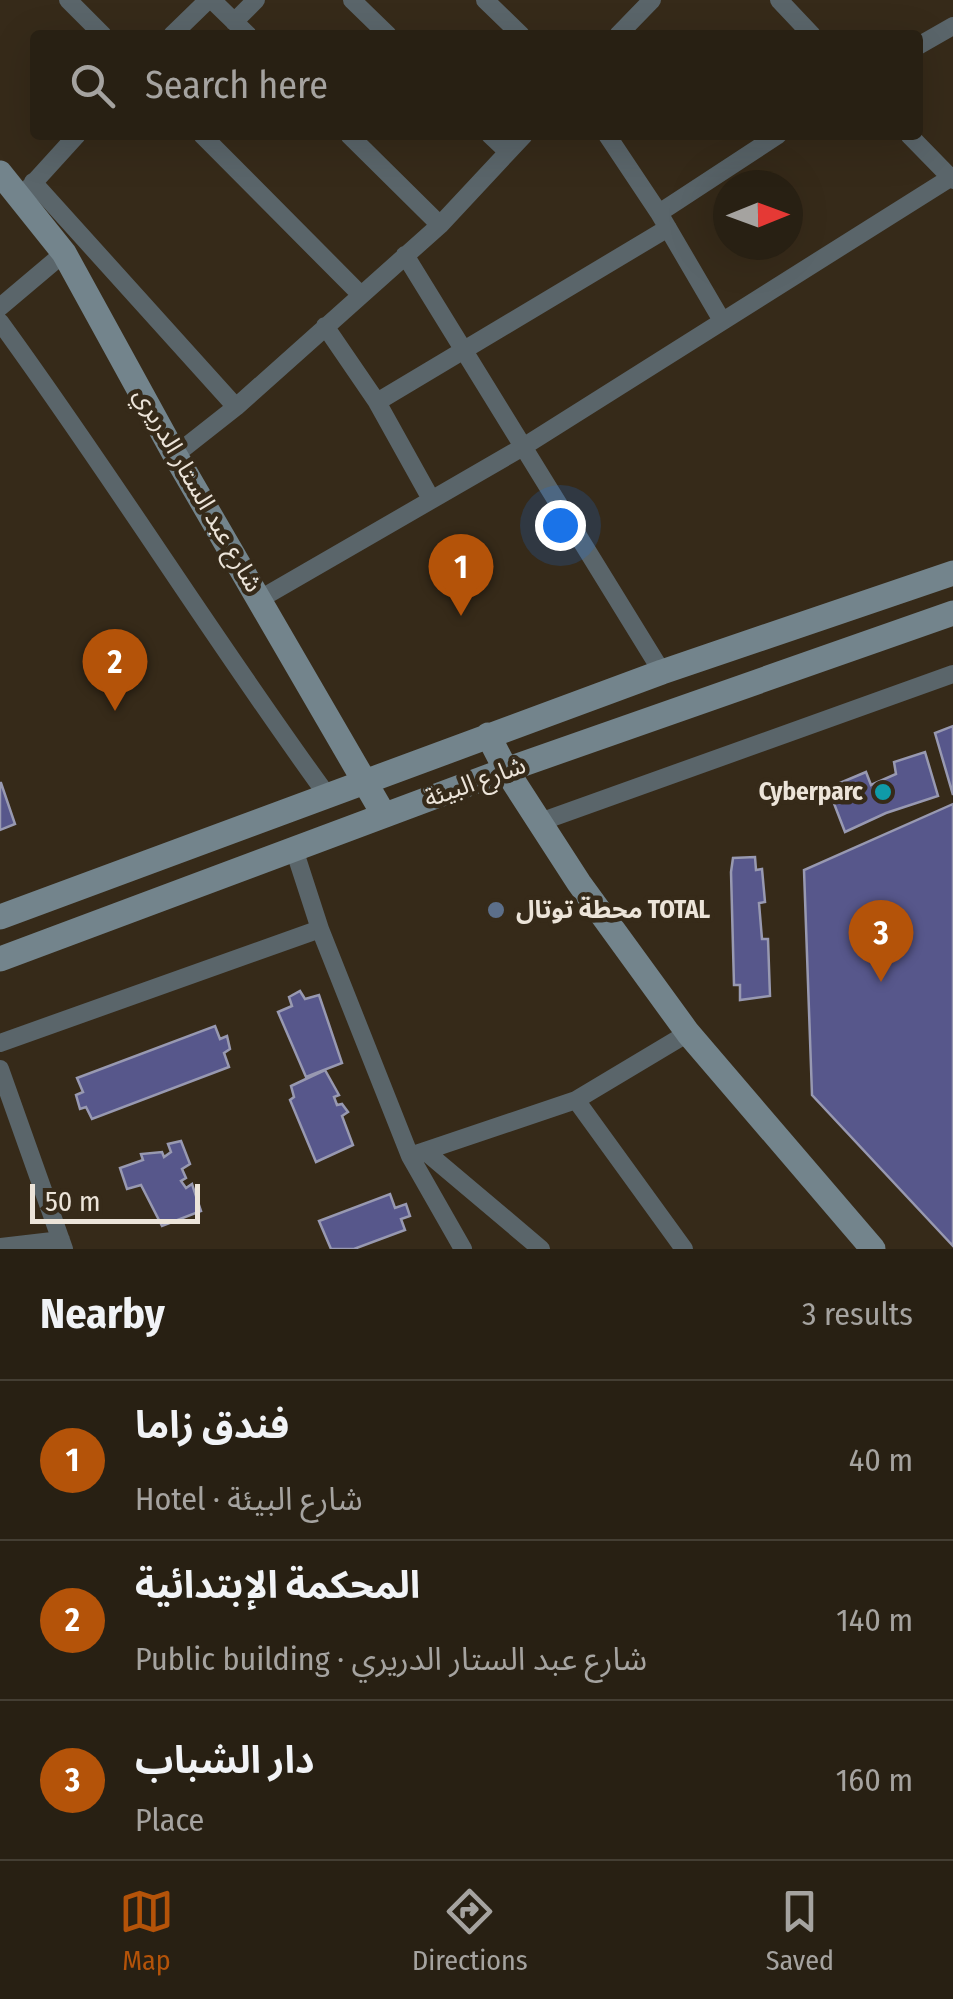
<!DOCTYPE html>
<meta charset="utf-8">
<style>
body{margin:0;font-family:"Fira Sans Condensed","Noto Sans Arabic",sans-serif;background:#30281c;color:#f1f3f6}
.compass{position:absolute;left:713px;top:170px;width:90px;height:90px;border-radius:50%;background:#282013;box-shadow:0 10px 40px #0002;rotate:89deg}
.scale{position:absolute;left:30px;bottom:25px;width:170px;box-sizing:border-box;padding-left:10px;border:5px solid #ece4d9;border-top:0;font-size:28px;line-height:35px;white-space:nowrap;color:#ece4d9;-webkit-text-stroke:8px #362a19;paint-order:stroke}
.you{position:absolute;left:560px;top:525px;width:35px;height:35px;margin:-25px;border:8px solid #fff;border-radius:50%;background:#1a73e8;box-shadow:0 0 0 15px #1a73e833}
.badge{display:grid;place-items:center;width:65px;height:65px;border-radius:50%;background:#b45309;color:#fff;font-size:32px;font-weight:700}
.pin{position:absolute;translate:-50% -82px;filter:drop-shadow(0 2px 5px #0008)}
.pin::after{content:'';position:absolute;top:52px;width:35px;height:30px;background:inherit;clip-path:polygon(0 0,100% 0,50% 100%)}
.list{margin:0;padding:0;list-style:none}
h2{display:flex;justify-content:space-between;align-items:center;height:130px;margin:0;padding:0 40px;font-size:42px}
h2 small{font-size:32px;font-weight:400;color:#a5a3a0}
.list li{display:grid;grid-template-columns:65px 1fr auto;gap:30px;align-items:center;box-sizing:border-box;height:160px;padding:0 40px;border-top:2px solid #443e33}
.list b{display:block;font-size:38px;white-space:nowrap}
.list p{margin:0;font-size:32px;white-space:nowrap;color:#a5a3a0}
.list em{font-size:32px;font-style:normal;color:#a5a3a0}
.icon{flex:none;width:55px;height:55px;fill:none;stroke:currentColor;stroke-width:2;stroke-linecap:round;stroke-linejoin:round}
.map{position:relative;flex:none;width:953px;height:1249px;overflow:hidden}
.search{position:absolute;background:#282013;box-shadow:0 10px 40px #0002;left:30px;right:30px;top:30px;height:110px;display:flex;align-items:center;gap:25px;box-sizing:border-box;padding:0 35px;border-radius:10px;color:#a5a3a0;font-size:38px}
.sheet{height:610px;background:#282013}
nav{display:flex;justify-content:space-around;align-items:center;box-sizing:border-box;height:140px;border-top:2px solid #443e33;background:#282013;font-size:28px;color:#a5a3a0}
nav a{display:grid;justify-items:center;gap:5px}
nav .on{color:#b45309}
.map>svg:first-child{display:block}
</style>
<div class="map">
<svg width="953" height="1249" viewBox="0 0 953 1249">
<rect width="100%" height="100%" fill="#362a19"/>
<!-- building -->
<path fill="#57578b" stroke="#9899b1" stroke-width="2.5" d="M953 726V795L935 733Z
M925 752 938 796 886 813 845 832 828 788 866 772 871 785 896 774 894 762Z
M1 783 15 824 0 830V783Z
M953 804V1246L812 1095 804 870Z
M755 857 756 870 762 869 765 902 759 903 762 939H768L770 996 740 1000V985H734L731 872 733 858Z
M300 991 305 999 319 995 342 1063 306 1077 278 1012 292 1006 289 997Z
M215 1026 220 1039 227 1036 230 1049 224 1053 229 1067 92 1119 86 1107 80 1109 76 1095 83 1092 77 1078Z
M325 1070 339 1095 334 1097 337 1105 342 1104 348 1112 342 1116 353 1145 316 1162 290 1100 294 1097 291 1086Z
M181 1141 190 1164 182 1169 186 1178 181 1181 186 1188 192 1184 201 1211 162 1226 141 1185 127 1189 120 1168 143 1160 141 1154 162 1152 164 1157 171 1152 168 1144Z
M390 1194 395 1208 406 1204 410 1216 401 1219 405 1230 354 1249H331L319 1221Z"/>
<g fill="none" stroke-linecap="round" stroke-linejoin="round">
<!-- street -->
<path stroke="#5a656a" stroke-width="18" d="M68 0 103 35
M212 0 248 35
M352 0 388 35
M485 0 521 35
M779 0 812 35
M234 22 256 0
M172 35 208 0
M618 35 652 0
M918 46 953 26
M202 135 360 294
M349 135 440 225
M490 135 508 152
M607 135 659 213 721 319
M909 135 953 180
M33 182 236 407
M27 190 77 135
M659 213 778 135
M405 255 662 672
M0 307 64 253
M0 322C113 477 214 640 327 795
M325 326 377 402 431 499
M377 402 668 228
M175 455 236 407 440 225 524 135
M260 599 523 447 953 176
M540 822 953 674
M294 849 320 929 410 1156 463 1249
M0 1043 320 929
M0 1069 64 1249
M576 1100 684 1249
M425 1151 541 1249
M410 1156 576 1100 688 1033
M0 1247 61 1240"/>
<!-- secondary -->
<path stroke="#73848c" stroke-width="25" d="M0 173 64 253 175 455 384 815
M488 735 506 770 579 883 688 1033 873 1249
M0 917 662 672 953 573
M0 959 506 770 953 613"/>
</g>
<!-- markers -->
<circle fill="#0f9aa8" stroke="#362a19" stroke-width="4" cx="883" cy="792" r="10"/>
<circle fill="#5c6f8a" stroke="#362a19" stroke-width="4" cx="496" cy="910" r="10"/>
<g text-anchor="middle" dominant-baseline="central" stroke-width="9" stroke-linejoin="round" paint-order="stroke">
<!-- street labels -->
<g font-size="25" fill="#ece4d9" stroke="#362a19">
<text transform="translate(198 490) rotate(60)">شارع عبد الستار الدريري</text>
<text transform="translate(475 782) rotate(-20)">شارع البيئة</text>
</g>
<!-- poi labels -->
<g font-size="25" font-weight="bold" fill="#ece4d9" stroke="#362a19" text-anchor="end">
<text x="863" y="792">Cyberparc</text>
<text x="516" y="910" text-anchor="start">محطة توتال TOTAL</text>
</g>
</g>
</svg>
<svg class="compass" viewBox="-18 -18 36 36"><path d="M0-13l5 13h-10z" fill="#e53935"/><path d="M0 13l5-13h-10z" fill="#a5a3a0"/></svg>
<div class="scale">50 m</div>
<div class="you"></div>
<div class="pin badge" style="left:461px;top:616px">1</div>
<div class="pin badge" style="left:115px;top:711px">2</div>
<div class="pin badge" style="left:881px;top:982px">3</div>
<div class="search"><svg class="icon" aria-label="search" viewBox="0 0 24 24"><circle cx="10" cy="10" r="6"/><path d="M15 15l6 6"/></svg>Search here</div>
</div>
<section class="sheet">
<h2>Nearby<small>3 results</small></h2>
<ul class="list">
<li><span class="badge">1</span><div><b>فندق زاما</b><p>Hotel · شارع البيئة</p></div><em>40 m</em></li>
<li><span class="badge">2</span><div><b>المحكمة الإبتدائية</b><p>Public building · شارع عبد الستار الدريري</p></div><em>140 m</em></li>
<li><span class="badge">3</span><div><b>دار الشباب</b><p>Place</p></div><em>160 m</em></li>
</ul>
</section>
<nav>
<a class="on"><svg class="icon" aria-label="map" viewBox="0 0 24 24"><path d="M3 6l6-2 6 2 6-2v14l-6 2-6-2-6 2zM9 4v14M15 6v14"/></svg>Map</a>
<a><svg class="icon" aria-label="directions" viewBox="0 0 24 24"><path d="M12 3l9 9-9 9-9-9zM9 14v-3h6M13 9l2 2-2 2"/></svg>Directions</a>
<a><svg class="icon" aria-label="saved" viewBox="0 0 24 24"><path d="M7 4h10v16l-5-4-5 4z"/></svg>Saved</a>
</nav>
